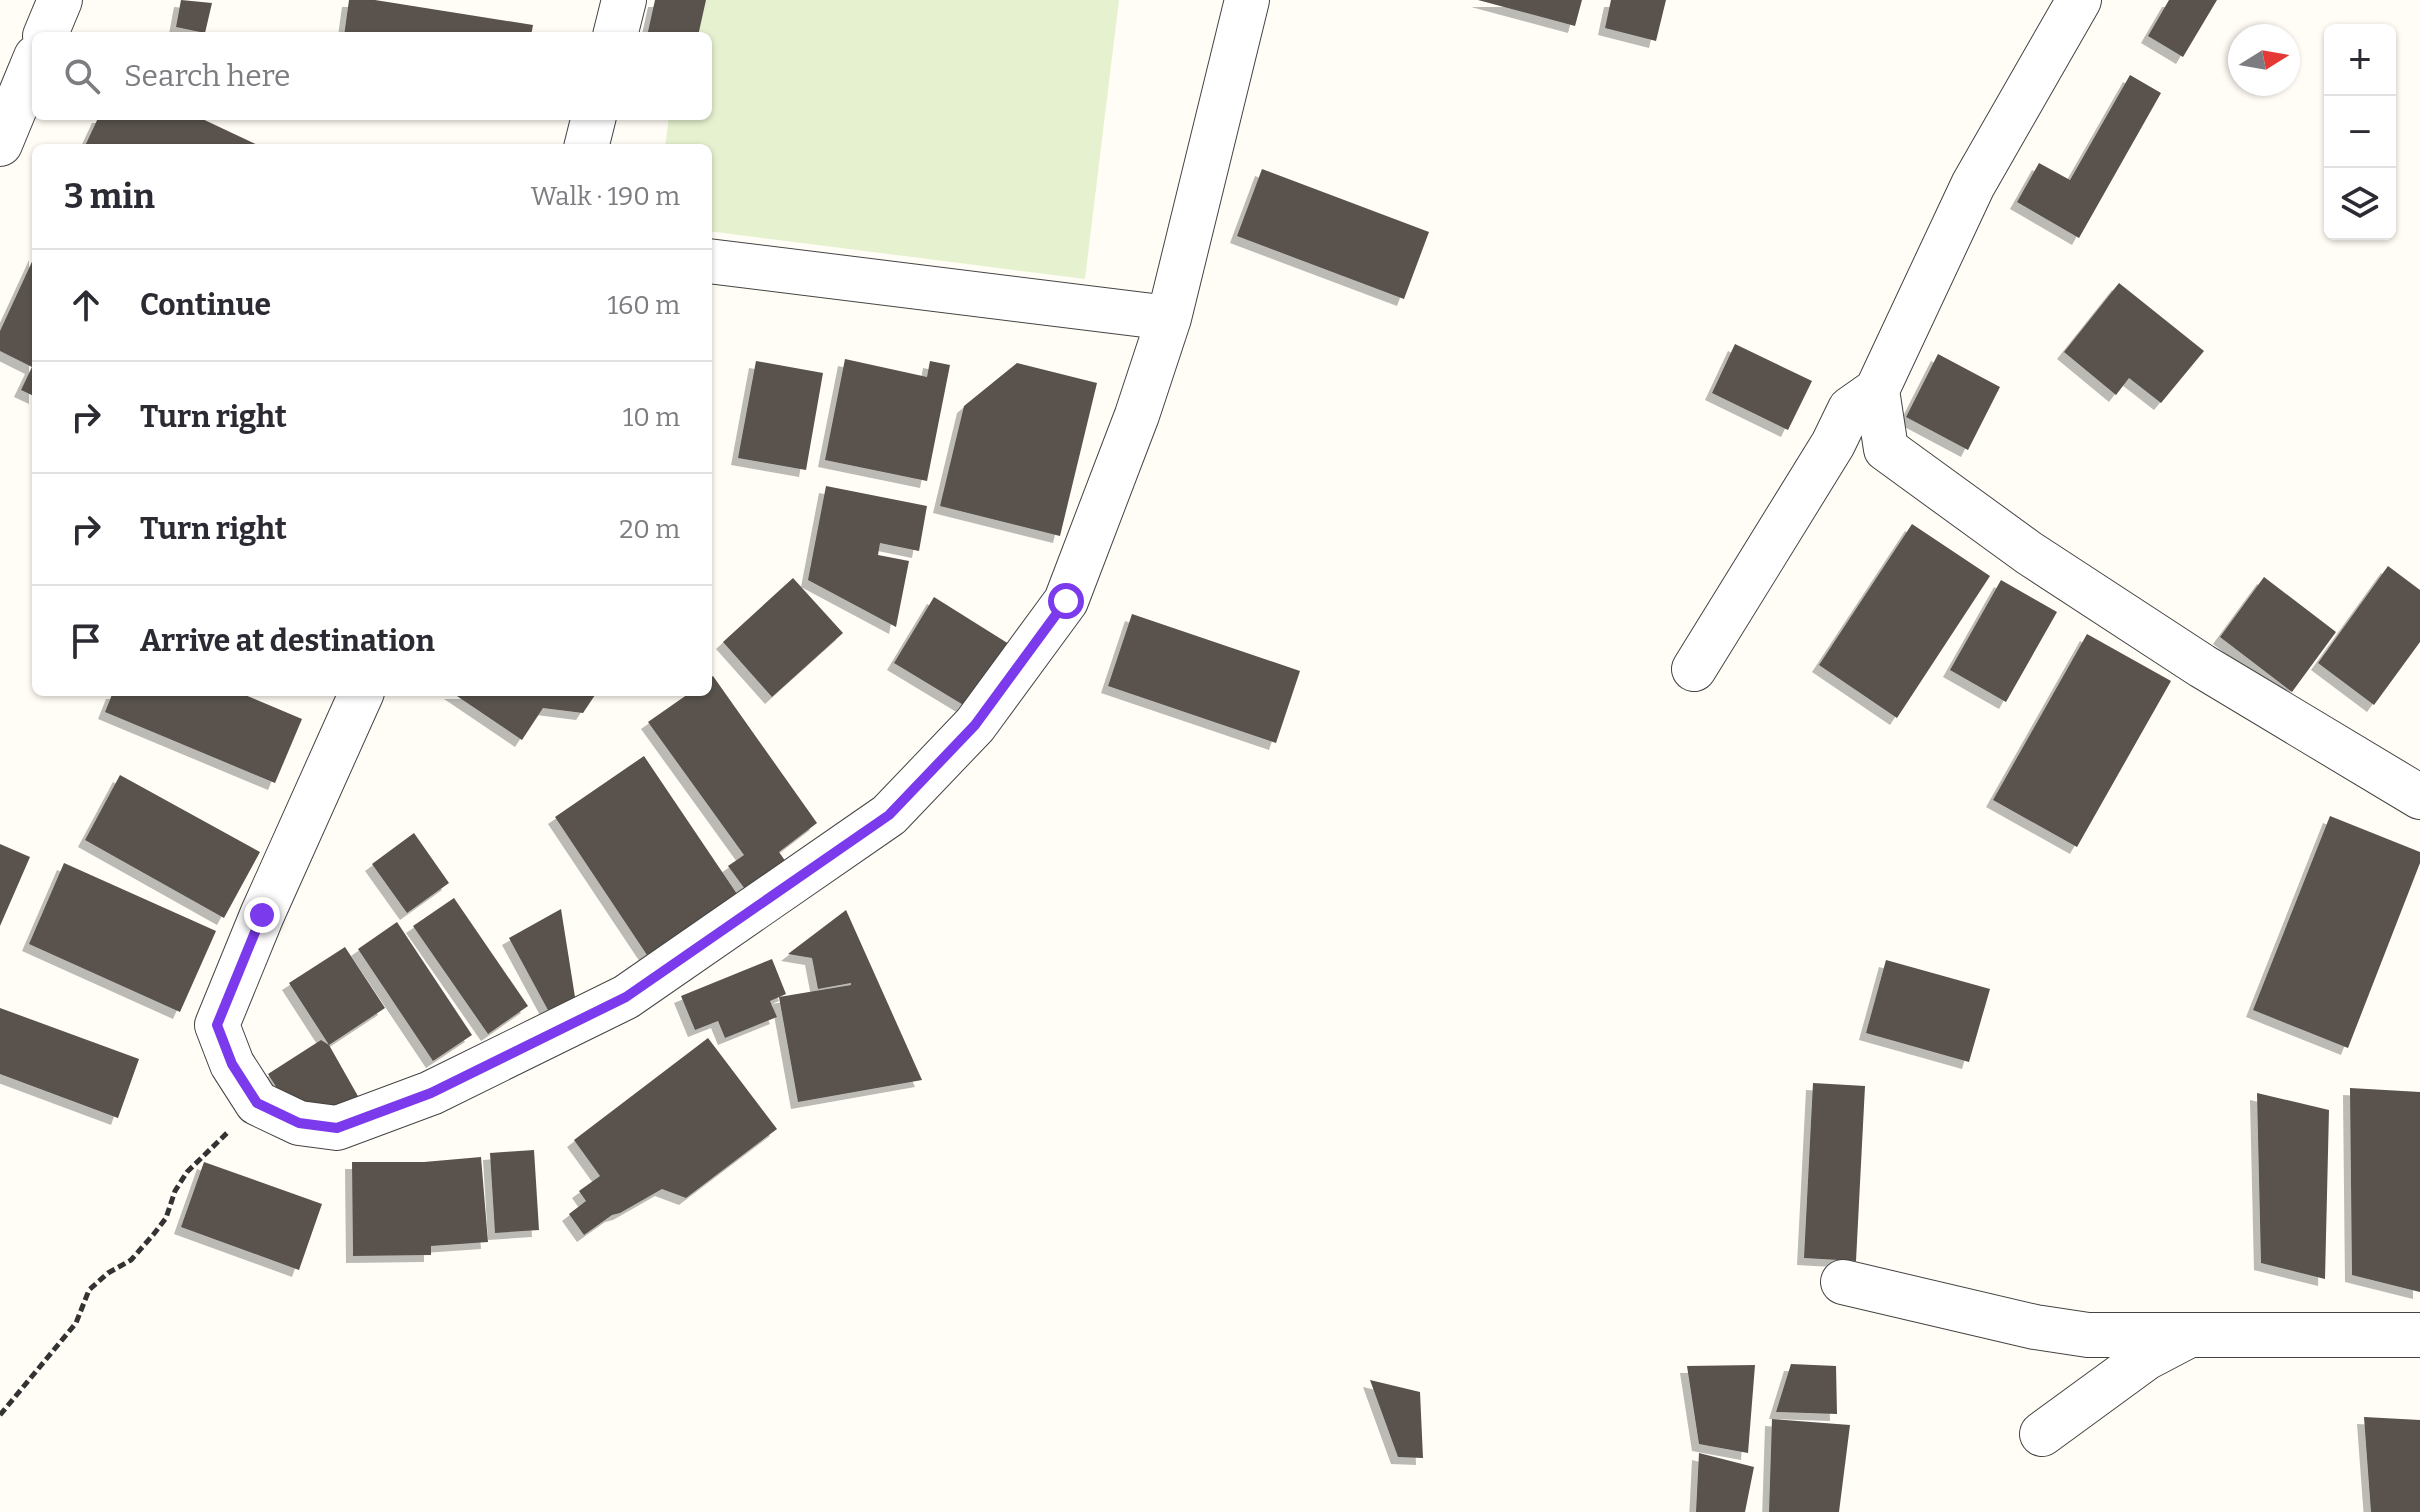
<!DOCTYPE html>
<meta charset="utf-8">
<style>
body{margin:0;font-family:Bitter,serif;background:#f7f7f7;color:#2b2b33}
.controls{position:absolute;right:24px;top:24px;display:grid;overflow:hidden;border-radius:12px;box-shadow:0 2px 6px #0004}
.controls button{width:72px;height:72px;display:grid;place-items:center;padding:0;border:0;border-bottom:2px solid #e1e1e2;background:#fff;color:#2b2b33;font:40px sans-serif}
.compass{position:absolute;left:2228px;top:24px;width:72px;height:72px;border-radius:50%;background:#fff;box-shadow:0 2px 6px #0004;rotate:79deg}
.stop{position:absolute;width:24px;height:24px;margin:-18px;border:6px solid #7c3aed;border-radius:50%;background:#fff}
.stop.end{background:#7c3aed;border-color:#fff;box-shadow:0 2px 8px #0008}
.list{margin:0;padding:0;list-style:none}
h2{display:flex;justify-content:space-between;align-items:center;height:104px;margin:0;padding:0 32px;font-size:34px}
h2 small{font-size:26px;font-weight:400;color:#7c7c81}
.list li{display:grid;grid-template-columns:52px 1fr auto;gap:24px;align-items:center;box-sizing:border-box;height:112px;padding:0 32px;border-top:2px solid #e1e1e2}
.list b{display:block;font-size:30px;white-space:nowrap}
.list em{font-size:26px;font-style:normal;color:#7c7c81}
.icon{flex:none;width:44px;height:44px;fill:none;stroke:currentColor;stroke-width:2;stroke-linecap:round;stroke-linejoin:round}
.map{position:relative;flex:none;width:2420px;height:1512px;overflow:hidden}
.search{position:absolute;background:#fff;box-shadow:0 2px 6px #0004;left:32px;top:32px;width:680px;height:88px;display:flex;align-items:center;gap:20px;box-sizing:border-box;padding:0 28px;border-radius:12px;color:#7c7c81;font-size:30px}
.panel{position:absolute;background:#fff;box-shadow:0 2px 6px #0004;left:32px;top:144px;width:680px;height:552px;border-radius:12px}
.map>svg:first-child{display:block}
</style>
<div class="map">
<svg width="2420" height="1512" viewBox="0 0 2420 1512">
<defs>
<filter id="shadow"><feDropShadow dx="-7" dy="7" stdDeviation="0" flood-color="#0004"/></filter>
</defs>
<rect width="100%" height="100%" fill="#fffdf5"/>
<!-- pitch -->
<path fill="#e6f2cf" d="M683 0H1119L1085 279 708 231V148H665L669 116H708V36H679Z"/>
<!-- building -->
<path fill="#5a524d" filter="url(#shadow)" d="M181 0 212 3 205 33 176 27Z
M349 0H375L533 25 531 36H344Z
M655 0H706L698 36H647Z
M1478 0H1582L1575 26Z
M1611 0H1666L1656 41 1605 28Z
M2169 0H2217L2183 57 2148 36Z
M2130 75 2161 93 2079 238 2017 202 2039 163 2070 180Z
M99 116H196L264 148H84Z
M1262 169 1429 232 1404 299 1237 236Z
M36 253V397L21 390 32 367 0 351V331Z
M2119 283 2204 351 2161 403 2129 378 2116 395 2064 352Z
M1735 344 1812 381 1788 430 1712 393Z
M1938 354 2000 387 1968 450 1906 417Z
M845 359 927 377 930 361 950 365 927 481 825 460Z
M756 361 823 373 806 470 738 458Z
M1017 363 1097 383 1060 536 940 506 964 406Z
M826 486 927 506 919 551 880 543 878 555 909 561 896 627 808 580Z
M1912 524 1990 576 1897 718 1819 665Z
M2388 566 2420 590V642L2374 705 2318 663Z
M2264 577 2336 632 2292 692 2220 637Z
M793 578 843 633 772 697 723 642Z
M2001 580 2057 612 2006 702 1950 670Z
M934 597 1009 644 970 709 894 663Z
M1132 614 1300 671 1276 743 1108 686Z
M2087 634 2171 681 2077 847 1993 800Z
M713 676 817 823 779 852 793 872 753 900 728 866 744 855 648 722 691 692H708V680Z
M113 692H238L302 719 275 783 105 712Z
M451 692H597L583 713 543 708 522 740Z
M644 756 737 894 647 955 555 817Z
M120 775 260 852 224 918 85 840Z
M2330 816 2420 852V863L2348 1048 2253 1010Z
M414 833 449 883 407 913 372 864Z
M0 844 30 857 0 926Z
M64 863 216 931 180 1012 29 944Z
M454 898 528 1006 488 1034 413 926Z
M561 909 575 997 549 1012 509 938Z
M846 910 922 1080 798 1102 779 997 851 985V983L818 989 812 958 788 954Z
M397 922 472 1035 433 1061 358 949Z
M345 947 385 1008 329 1045 363 1105 299 1123 268 1074 321 1040 329 1045 289 983Z
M772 959 786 994 770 1001 777 1017 725 1038 718 1021 695 1030 681 996Z
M1886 960 1990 989 1969 1062 1866 1033Z
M0 1008 139 1059 118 1118 0 1074Z
M708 1038 777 1129 686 1198 662 1189 620 1213 612 1215 584 1235 569 1214 586 1201 579 1191 600 1176 574 1140Z
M1813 1083 1865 1086 1856 1261 1804 1258Z
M2350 1088 2420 1092V1292L2352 1275Z
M2257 1093 2329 1110 2325 1279 2261 1263Z
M534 1150 539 1230 495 1233 490 1153Z
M481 1157 488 1242 431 1246V1255L353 1256 352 1162H424Z
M204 1162 322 1204 299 1270 181 1227Z
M1791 1364 1836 1366 1837 1414 1776 1412Z
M1755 1365 1748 1453 1699 1444 1687 1366Z
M1370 1380 1420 1392 1423 1458 1398 1457Z
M2364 1417 2420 1420V1512H2371Z
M1772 1419 1850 1425 1839 1512H1769Z
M1699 1453 1754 1467 1745 1512H1696Z"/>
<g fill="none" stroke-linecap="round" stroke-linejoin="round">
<!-- minor casing -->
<g stroke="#444" stroke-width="46">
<path id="minor" d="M45 36 60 0
M615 36 624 0
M0 144 36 57
M586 148 594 116
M708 261 1169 318
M1877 390 1886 449 2029 553 2202 666 2420 797
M1694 669 1833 444 1850 409 1877 390 1973 185 2079 0
M362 692 262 915 217 1025 232 1064 257 1103 299 1123 337 1128 431 1093 626 997 889 815 975 725 1066 601 1137 415 1169 318 1247 0
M1843 1282 2035 1327 2088 1335H2420
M2042 1434 2146 1358 2186 1337"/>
</g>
<!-- path -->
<path stroke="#333" stroke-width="5" stroke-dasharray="8 4" stroke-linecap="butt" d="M0 1415 76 1323 89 1290 108 1273 131 1260 153 1235 166 1218 175 1191 187 1172 228 1132"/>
<!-- minor -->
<use href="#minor" stroke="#fff" stroke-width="44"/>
</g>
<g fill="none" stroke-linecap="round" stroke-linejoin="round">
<!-- route -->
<path stroke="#7c3aed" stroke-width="10" d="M262 915 217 1025 232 1064 257 1103 299 1123 337 1128 431 1093 626 997 889 815 975 725 1066 601"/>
</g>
</svg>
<div class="controls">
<button>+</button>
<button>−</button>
<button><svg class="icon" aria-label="layers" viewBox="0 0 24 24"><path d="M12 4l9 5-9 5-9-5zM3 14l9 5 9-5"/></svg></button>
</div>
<svg class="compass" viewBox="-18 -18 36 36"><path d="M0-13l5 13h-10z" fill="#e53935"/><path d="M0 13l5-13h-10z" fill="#7c7c81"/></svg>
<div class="stop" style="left:1066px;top:601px"></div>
<div class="stop end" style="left:262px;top:915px"></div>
<div class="search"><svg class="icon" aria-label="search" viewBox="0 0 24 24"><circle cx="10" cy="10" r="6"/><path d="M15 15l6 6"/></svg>Search here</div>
<section class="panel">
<h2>3 min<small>Walk · 190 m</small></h2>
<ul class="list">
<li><svg class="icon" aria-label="ahead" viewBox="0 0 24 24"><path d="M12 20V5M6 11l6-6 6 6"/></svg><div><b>Continue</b></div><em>160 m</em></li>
<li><svg class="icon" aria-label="right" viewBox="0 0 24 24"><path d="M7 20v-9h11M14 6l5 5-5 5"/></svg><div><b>Turn right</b></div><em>10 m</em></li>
<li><svg class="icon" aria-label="right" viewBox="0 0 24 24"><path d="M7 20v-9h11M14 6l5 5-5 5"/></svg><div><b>Turn right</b></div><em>20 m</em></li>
<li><svg class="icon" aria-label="arrive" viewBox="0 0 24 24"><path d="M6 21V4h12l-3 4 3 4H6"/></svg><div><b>Arrive at destination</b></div></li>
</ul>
</section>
</div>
